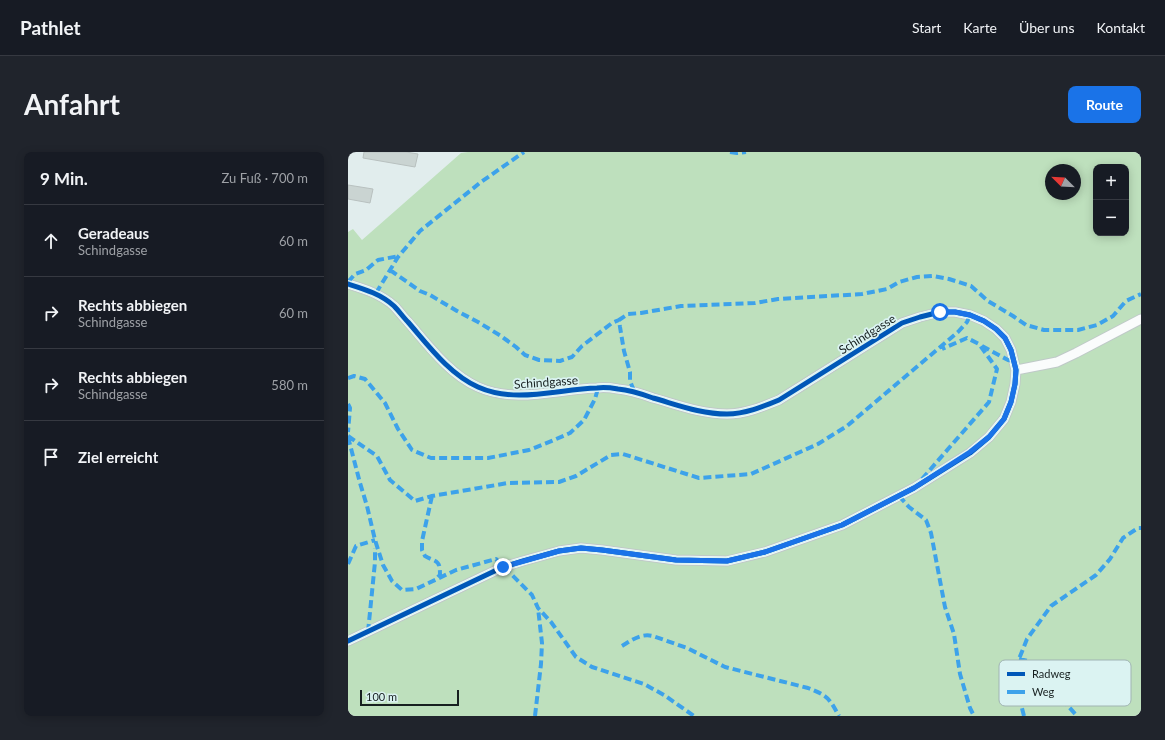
<!DOCTYPE html>
<html lang="de">
<meta charset="utf-8">
<style>
body{margin:0;font-family:Lato,sans-serif;background:#20242c;color:#f1f3f6}
.controls{position:absolute;right:12px;top:12px;display:grid;overflow:hidden;border-radius:8px;box-shadow:0 2px 10px #0003}
.controls button{width:36px;height:36px;display:grid;place-items:center;padding:0;border:0;border-bottom:1px solid #363941;background:#171b24;color:#f1f3f6;font:20px sans-serif}
.compass{position:absolute;left:697px;top:12px;width:36px;height:36px;border-radius:50%;background:#171b24;box-shadow:0 2px 10px #0003;rotate:294deg}
.scale{position:absolute;left:12px;bottom:10px;width:99px;box-sizing:border-box;padding-left:4px;border:2px solid #172020;border-top:0;font-size:11px;line-height:14px;white-space:nowrap;color:#172020;-webkit-text-stroke:3px #dbf3f2;paint-order:stroke}
.stop{position:absolute;width:12px;height:12px;margin:-9px;border:3px solid #1a73e8;border-radius:50%;background:#fff}
.stop.end{background:#1a73e8;border-color:#fff;box-shadow:0 1px 4px #0008}
.list{margin:0;padding:0;list-style:none}
h2{display:flex;justify-content:space-between;align-items:center;height:52px;margin:0;padding:0 16px;font-size:17px}
h2 small{font-size:13px;font-weight:400;color:#9ea1a6}
.list li{display:grid;grid-template-columns:26px 1fr auto;gap:12px;align-items:center;box-sizing:border-box;height:72px;padding:0 16px;border-top:1px solid #363941}
.list b{display:block;font-size:15px;white-space:nowrap}
.list p{margin:0;font-size:13px;white-space:nowrap;color:#9ea1a6}
.list em{font-size:13px;font-style:normal;color:#9ea1a6}
.icon{flex:none;width:22px;height:22px;fill:none;stroke:currentColor;stroke-width:2;stroke-linecap:round;stroke-linejoin:round}
.map{position:relative;flex:none;width:793px;height:564px;overflow:hidden;border-radius:8px}
header{display:flex;align-items:center;gap:24px;box-sizing:border-box;height:56px;padding:0 20px;background:#171b24;border-bottom:1px solid #363941}
header strong{font-size:19px}
nav{display:flex;gap:22px;margin-inline-start:auto;font-size:14px}
.intro{display:flex;align-items:center;justify-content:space-between;box-sizing:border-box;height:96px;padding:0 24px}
h1{margin:0;font-size:28px}
.button{padding:10px 18px;border-radius:8px;background:#1a73e8;color:#fff;font-size:14px;font-weight:700}
main{display:flex;gap:24px;padding:0 24px}
aside{flex:1;background:#171b24;border-radius:8px;box-shadow:0 2px 10px #0003}
.map>svg:first-child{display:block}
</style>
<header>
<strong>Pathlet</strong>
<nav><a>Start</a><a>Karte</a><a>Über uns</a><a>Kontakt</a></nav>
</header>
<div class="intro"><h1>Anfahrt</h1><a class="button">Route</a></div>
<main>
<aside>
<h2>9 Min.<small>Zu Fuß · 700 m</small></h2>
<ul class="list">
<li><svg class="icon" aria-label="ahead" viewBox="0 0 24 24"><path d="M12 20V5M6 11l6-6 6 6"/></svg><div><b>Geradeaus</b><p>Schindgasse</p></div><em>60 m</em></li>
<li><svg class="icon" aria-label="right" viewBox="0 0 24 24"><path d="M7 20v-9h11M14 6l5 5-5 5"/></svg><div><b>Rechts abbiegen</b><p>Schindgasse</p></div><em>60 m</em></li>
<li><svg class="icon" aria-label="right" viewBox="0 0 24 24"><path d="M7 20v-9h11M14 6l5 5-5 5"/></svg><div><b>Rechts abbiegen</b><p>Schindgasse</p></div><em>580 m</em></li>
<li><svg class="icon" aria-label="arrive" viewBox="0 0 24 24"><path d="M6 21V4h12l-3 4 3 4H6"/></svg><div><b>Ziel erreicht</b></div></li>
</ul>
</aside>
<div class="map">
<svg width="793" height="564" viewBox="0 0 793 564">
<rect width="100%" height="100%" fill="#e1eded"/>
<!-- green -->
<path fill="#bee0bd" fill-rule="evenodd" d="M120 0H793V564H0V80L5 77 14 88 113 1ZM748 15H778V81H748ZM703 18H727V42H703Z"/>
<!-- building -->
<path fill="#cad4d2" stroke="#b8c0bf" d="M16 0H58L70 2 67 15 15 6Z
M0 33 25 37 22 51 0 47Z"/>
<g fill="none" stroke-linecap="round" stroke-linejoin="round">
<!-- minor casing -->
<g stroke="#bfc9c8" stroke-width="11">
<path id="minor" d="M0 132C16 137 33 142 46 154 51 159 55 165 60 170 80 193 101 222 130 235 168 252 210 237 249 236 256 235 264 236 270 237 283 238 294 242 305 246 330 253 353 262 379 262 397 262 414 255 431 248L554 171 572 165 592 160H607L622 163 636 169 648 177 657 186 663 198 668 218 667 232 663 250 656 267 641 285 622 301 566 336 494 373 417 400 379 409 328 408 254 398 233 396 211 399 175 409 155 415 0 489
M668 218 709 210 728 201 793 167"/>
</g>
<!-- minor -->
<use href="#minor" stroke="#fafcfc" stroke-width="9"/>
<!-- quiet -->
<path stroke="#3da2ea" stroke-width="4" stroke-dasharray="8 4" stroke-linecap="butt" d="M382 0 389 1 398 0
M42 118 72 139 82 143 109 159 130 170 153 184 168 195 177 203 191 208 212 209 224 205 234 194 264 171 271 168
M0 130 7 122 18 118 30 108 51 104
M28 141 50 105 72 79 133 30 176 0
M634 194 660 208 666 209
M0 226 6 224 17 227 37 251 50 277 64 298 83 306H140L181 298 206 288 222 281 236 268 247 247 250 236
M286 239 282 229V220L276 199 272 175 271 168 280 162 293 161 333 154 407 151 430 147 514 142 539 137 551 130 569 125 585 124 601 127 623 134 640 149 665 164 678 173 696 178H730L749 173 765 164 778 149 793 142
M0 252 2 256 0 280
M0 284 29 304 42 328 67 349 84 344 160 331 211 330 228 324 263 303 275 302 351 326 403 322 470 292 499 274 610 180 619 170 622 163
M0 285 12 331 19 354 27 388 35 413 44 429 54 438 68 437 108 418 148 407 184 443 190 456 203 470 228 505 244 515 296 532 316 543 346 564
M574 327 641 250 649 217 631 192 619 186 594 197
M84 344 74 389V398L77 404C89 411 92 407 92 423L88 427
M551 344 561 355 578 368 583 381 597 455 606 482 612 522 622 556 626 564
M0 412 8 394 27 388
M20 480 27 410V396
M274 494C284 488 293 481 305 484L339 496 377 515 460 536C480 544 481 546 491 564
M671 507 680 509 729 564
M187 564 193 512 194 491 190 456
M676 564 668 533 671 507 679 487 703 454 748 423 762 407 775 386 790 376H793"/>
<!-- cycleway casing -->
<g stroke="#dbf3f2" stroke-width="8">
<path id="cycleway" d="M0 132C16 137 33 142 46 154 51 159 55 165 60 170 80 193 101 222 130 235 168 252 210 237 249 236 256 235 264 236 270 237 283 238 294 242 305 246 330 253 353 262 379 262 397 262 414 255 431 248L554 171 572 165 592 160H607L622 163 636 169 648 177 657 186 663 198 668 218 667 232 663 250 656 267 641 285 622 301 566 336 494 373 417 400 379 409 328 408 254 398 233 396 211 399 175 409 155 415 0 489"/>
</g>
<!-- cycleway -->
<use href="#cycleway" stroke="#0057b8" stroke-width="5"/>
</g>
<g fill="none" stroke-linecap="round" stroke-linejoin="round">
<!-- route -->
<path stroke="#1a73e8" stroke-width="5" d="M155 415 211 399 233 396 254 398 328 408 379 409 417 400 494 373 566 336 622 300 641 285 656 267 663 250 667 232 668 218 663 198 657 186 648 177 636 169 622 163 607 160H592"/>
</g>
<g text-anchor="middle" dominant-baseline="central" stroke-width="3.5" stroke-linejoin="round" paint-order="stroke">
<!-- street labels -->
<g font-size="12" fill="#172020" stroke="#dbf3f2">
<text transform="translate(519 182) rotate(-32)">Schindgasse</text>
<text transform="translate(198 230) rotate(-4)">Schindgasse</text>
</g>
</g>
<!-- legend -->
<rect x="651" y="508" width="132" height="46" rx="6" fill="#dbf3f2" stroke="#a0b4b3" stroke-width="1"/>
<rect x="659" y="520" width="18" height="4" fill="#0057b8"/>
<rect x="659" y="538" width="18" height="4" fill="#3da2ea"/>
<g font-size="11" fill="#172020">
<text x="684" y="526">Radweg</text>
<text x="684" y="544">Weg</text>
</g>
</svg>
<div class="controls">
<button>+</button>
<button>−</button>
</div>
<svg class="compass" viewBox="-18 -18 36 36"><path d="M0-13l5 13h-10z" fill="#e53935"/><path d="M0 13l5-13h-10z" fill="#9ea1a6"/></svg>
<div class="scale">100 m</div>
<div class="stop" style="left:592px;top:160px"></div>
<div class="stop end" style="left:155px;top:415px"></div>
</div>
</main>
